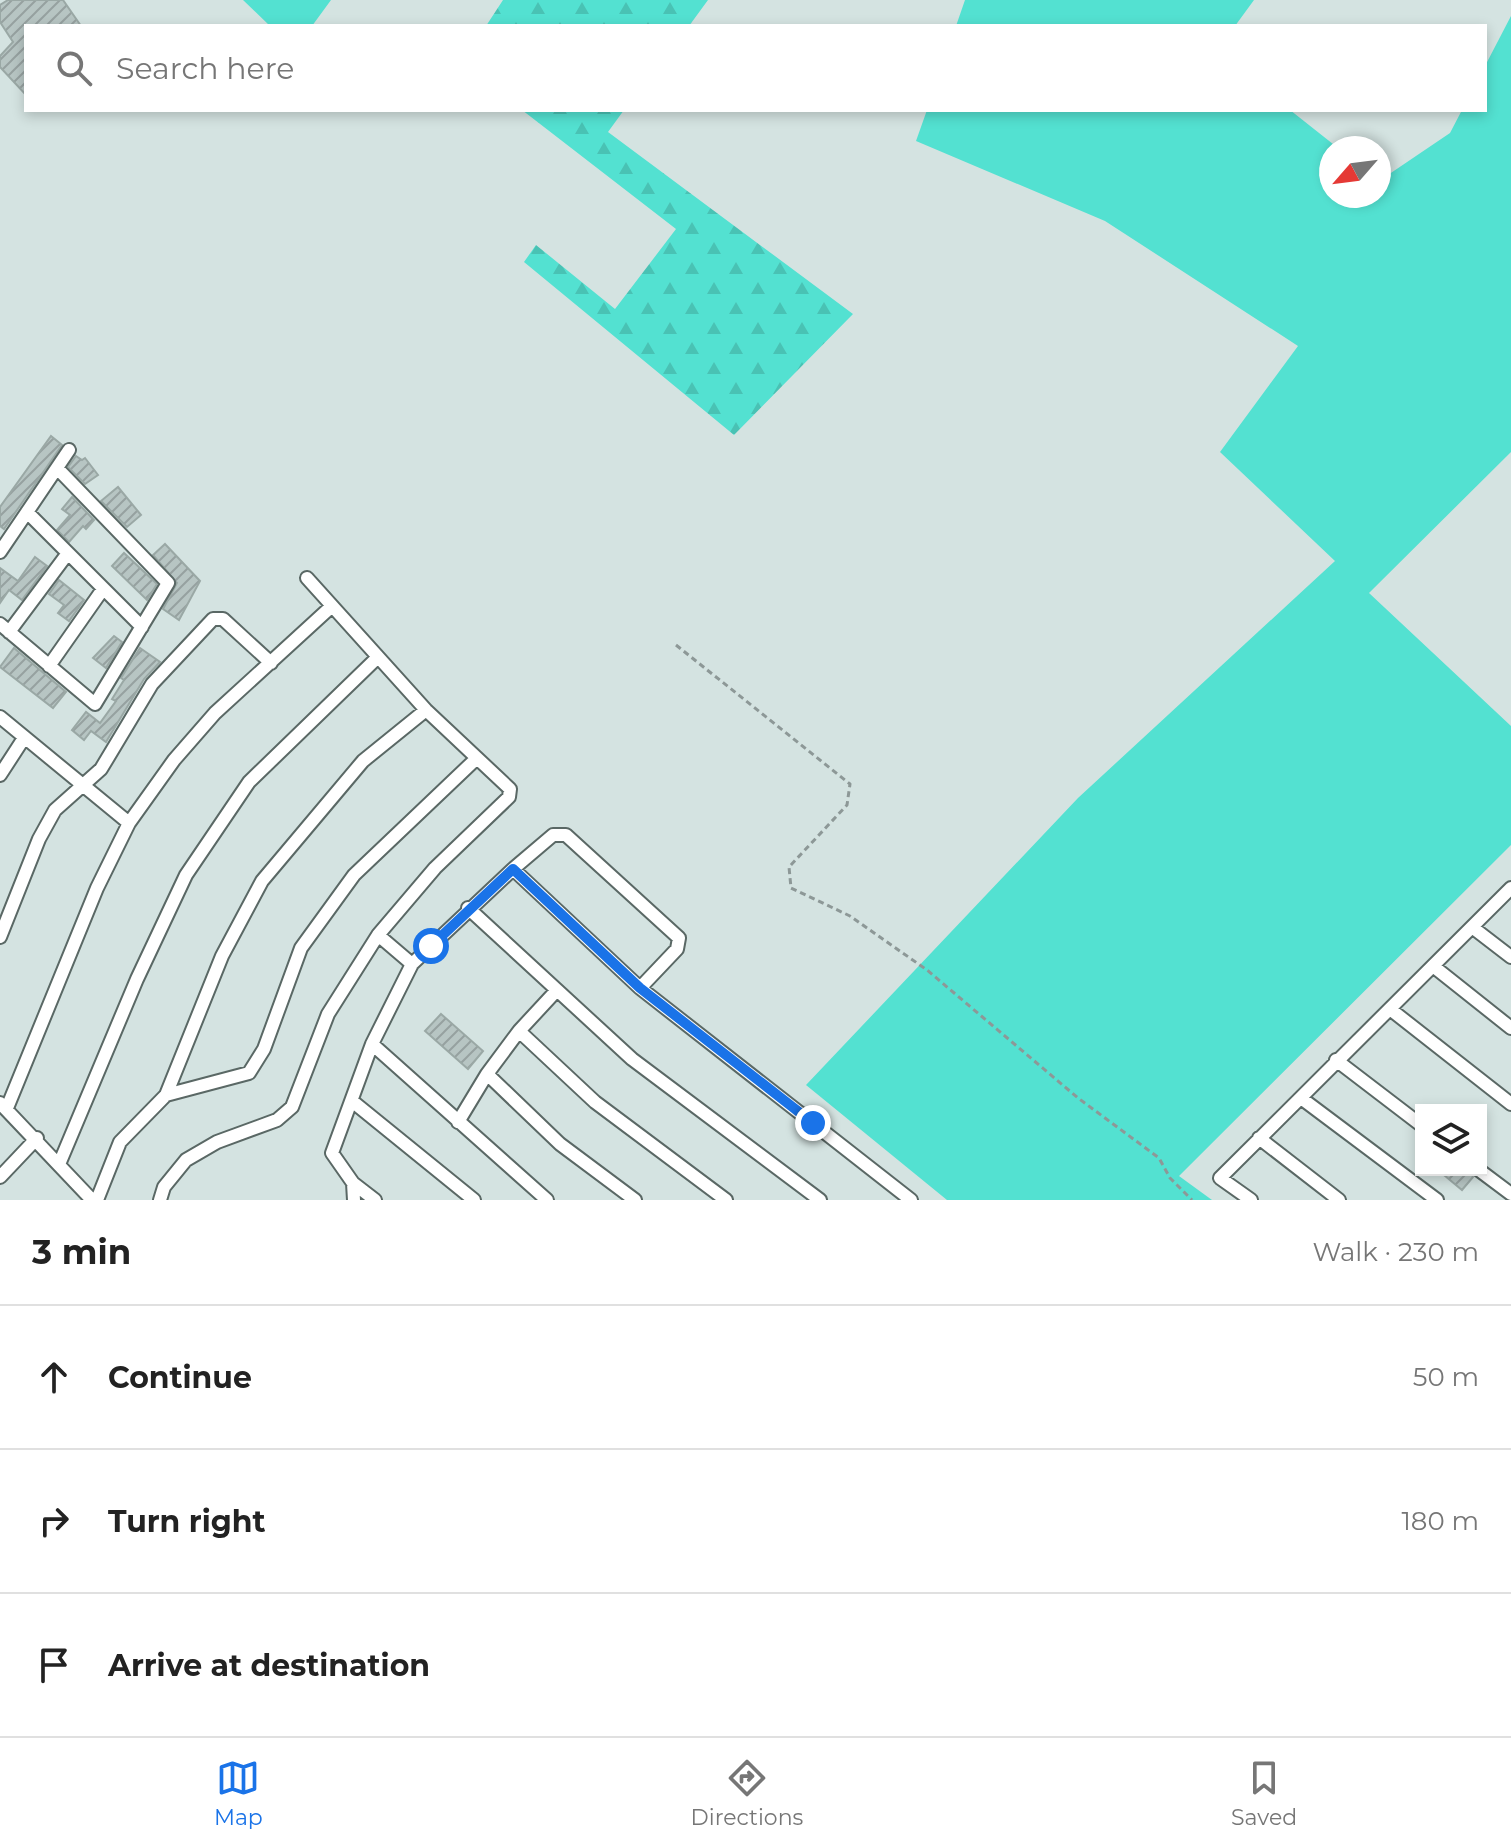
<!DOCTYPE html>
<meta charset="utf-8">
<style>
body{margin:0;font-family:Montserrat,sans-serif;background:#f6f6f6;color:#222}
.controls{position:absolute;right:24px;bottom:24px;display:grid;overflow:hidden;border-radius:0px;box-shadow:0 4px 12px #0003}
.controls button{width:72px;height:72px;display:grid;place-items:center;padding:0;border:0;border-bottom:2px solid #e0e0e0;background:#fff;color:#222;font:40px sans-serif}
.compass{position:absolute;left:1319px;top:136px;width:72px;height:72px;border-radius:50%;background:#fff;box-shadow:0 4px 12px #0003;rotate:242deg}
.stop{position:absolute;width:24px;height:24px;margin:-18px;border:6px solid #1a73e8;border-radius:50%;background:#fff}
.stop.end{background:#1a73e8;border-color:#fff;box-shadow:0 2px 8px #0008}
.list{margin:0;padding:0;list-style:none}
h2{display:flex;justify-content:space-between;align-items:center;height:104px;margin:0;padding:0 32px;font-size:34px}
h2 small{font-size:26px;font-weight:400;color:#767676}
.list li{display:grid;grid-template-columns:52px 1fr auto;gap:24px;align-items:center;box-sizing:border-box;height:144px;padding:0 32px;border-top:2px solid #e0e0e0}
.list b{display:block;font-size:30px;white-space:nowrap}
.list em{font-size:26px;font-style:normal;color:#767676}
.icon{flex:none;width:44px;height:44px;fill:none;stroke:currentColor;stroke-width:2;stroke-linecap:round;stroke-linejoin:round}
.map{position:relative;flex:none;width:1511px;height:1200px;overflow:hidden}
.search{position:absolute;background:#fff;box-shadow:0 4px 12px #0003;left:24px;right:24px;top:24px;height:88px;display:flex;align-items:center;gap:20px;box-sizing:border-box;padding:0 28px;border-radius:0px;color:#767676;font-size:30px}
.sheet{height:536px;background:#fff}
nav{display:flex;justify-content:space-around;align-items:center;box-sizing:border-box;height:112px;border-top:2px solid #e0e0e0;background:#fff;font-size:22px;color:#767676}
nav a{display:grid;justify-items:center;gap:4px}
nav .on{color:#1a73e8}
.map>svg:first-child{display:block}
</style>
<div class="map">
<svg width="1511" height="1200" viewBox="0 0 1511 1200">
<defs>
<pattern id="forest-firs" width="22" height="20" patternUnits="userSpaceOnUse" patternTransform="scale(2)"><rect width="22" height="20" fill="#53e1d1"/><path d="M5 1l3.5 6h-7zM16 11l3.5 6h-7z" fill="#49c2b4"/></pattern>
<pattern id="building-hatch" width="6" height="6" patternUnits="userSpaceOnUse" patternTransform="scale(2)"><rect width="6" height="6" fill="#b7c5c3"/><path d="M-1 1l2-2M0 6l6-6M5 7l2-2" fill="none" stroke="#96a1a0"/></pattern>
</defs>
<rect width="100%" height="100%" fill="#d4e3e1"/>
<!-- green -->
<path fill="#53e1d1" d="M243 0H331L312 26H270Z
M965 0H1254L1235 26H956Z
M1511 16V452L1369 593 1511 726V845L1179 1176 1212 1200H947L806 1085 1078 798 1335 561 1220 452 1298 346 1105 221 916 141 927 110H1290L1338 148H1331V196H1379V181L1450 133 1462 110H1485V66Z"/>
<!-- forest -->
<path fill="url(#forest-firs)" d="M503 0H708L689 26H486Z
M522 110H624L608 132 853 314 734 435 524 262 536 245 615 309 676 229Z"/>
<!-- building -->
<path fill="url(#building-hatch)" stroke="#9aa8a5" stroke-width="2" d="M8 0H63L81 26H26V95L0 67V56L13 42 0 22V5Z
M51 436 62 445 4 529 0 526V507Z
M76 456 82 460 85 458 98 475 85 484 68 467Z
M118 487 141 515 127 527 101 501Z
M72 497 94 520 86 529 83 526 69 542 57 530 70 515 62 509Z
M165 544 200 581 179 620 163 609 177 583 153 555Z
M124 553 157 584 147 600 112 566Z
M35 557 47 566 22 600 9 590 0 603V568L18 581Z
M59 580 84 600 69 621 58 613 64 605 49 594Z
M114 636 122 642 106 668 93 658Z
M14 648 66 692 53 708 0 667Z
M140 648 160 662 144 679 106 742 91 731 84 740 72 730 86 712 100 723 116 701 112 699 124 680 121 678Z
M441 1014 483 1051 468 1069 425 1031Z
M1438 1170H1470L1473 1177 1462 1190Z"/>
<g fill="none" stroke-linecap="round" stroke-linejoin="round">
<!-- street casing -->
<g stroke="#5a6865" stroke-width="16">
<path id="street" d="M27 512 142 627
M0 552 69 450
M0 624 95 704 168 583 57 468
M9 632 68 553
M49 666 103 589
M0 717 129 823
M0 775 24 738
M513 869 553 835H566L679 938 677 949 640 988
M468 908 632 1059 820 1200
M1472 927 1511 957
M0 937 39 839 55 810 101 769 152 684 213 619H223L271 663
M412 964 513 869 640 988 911 1200
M1433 966 1511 1028
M557 990 519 1031 595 1102 726 1200
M1390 1009 1511 1104
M519 1031 487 1074 560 1144 635 1200
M372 1044 547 1200
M1336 1060 1421 1125
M166 1095 249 1073 264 1049 301 948 354 875 477 758
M1301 1098 1437 1200
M352 1101 474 1200
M0 1103 92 1200
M7 1108 97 888 129 823 174 760 215 713 332 606
M458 1122 487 1074
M1259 1138 1339 1200
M60 1162 137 979 186 875 249 782 378 657
M1479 1170 1511 1194
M0 1177 37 1138
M353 1183 375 1200
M97 1200 120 1142 166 1095 222 956 262 881 363 761 426 710
M160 1200 164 1187 186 1160 217 1142 277 1120 292 1107 328 1014 378 935 435 868 509 797 510 789 426 710 307 578
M354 1200 353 1183 332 1153 372 1044 412 964 378 935
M1251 1200 1220 1178 1511 888"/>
</g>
<!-- path -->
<path stroke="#8d9897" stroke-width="3" stroke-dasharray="6 4" stroke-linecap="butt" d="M676 645 850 784 847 805 789 867 791 888 850 916 927 970 1078 1098 1159 1158 1170 1178 1192 1200"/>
<!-- street -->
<use href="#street" stroke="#fff" stroke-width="12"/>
</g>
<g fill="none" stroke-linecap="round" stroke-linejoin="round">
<!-- route -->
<path stroke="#1a73e8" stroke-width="10" d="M431 946 513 869 640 988 813 1123"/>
</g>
</svg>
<div class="controls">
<button><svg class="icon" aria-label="layers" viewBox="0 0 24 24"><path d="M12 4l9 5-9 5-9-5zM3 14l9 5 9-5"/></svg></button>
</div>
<svg class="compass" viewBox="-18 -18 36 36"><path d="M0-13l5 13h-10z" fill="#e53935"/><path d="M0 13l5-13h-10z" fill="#767676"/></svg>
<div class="stop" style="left:431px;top:946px"></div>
<div class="stop end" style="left:813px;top:1123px"></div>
<div class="search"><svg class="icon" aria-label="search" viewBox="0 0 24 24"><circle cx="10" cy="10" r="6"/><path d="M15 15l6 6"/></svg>Search here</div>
</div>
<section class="sheet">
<h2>3 min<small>Walk · 230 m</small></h2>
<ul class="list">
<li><svg class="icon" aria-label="ahead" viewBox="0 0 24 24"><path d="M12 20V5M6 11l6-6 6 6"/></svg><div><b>Continue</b></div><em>50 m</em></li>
<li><svg class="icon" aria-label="right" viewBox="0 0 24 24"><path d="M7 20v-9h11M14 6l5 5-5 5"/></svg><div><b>Turn right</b></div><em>180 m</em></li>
<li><svg class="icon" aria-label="arrive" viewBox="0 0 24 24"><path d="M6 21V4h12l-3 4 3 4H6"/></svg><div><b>Arrive at destination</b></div></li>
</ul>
</section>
<nav>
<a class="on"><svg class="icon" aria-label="map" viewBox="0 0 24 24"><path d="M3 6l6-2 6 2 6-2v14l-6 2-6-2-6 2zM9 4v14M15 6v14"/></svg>Map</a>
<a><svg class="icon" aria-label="directions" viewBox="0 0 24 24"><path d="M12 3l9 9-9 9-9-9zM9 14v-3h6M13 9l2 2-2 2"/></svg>Directions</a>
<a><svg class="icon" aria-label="saved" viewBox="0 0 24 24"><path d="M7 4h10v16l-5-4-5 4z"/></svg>Saved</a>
</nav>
